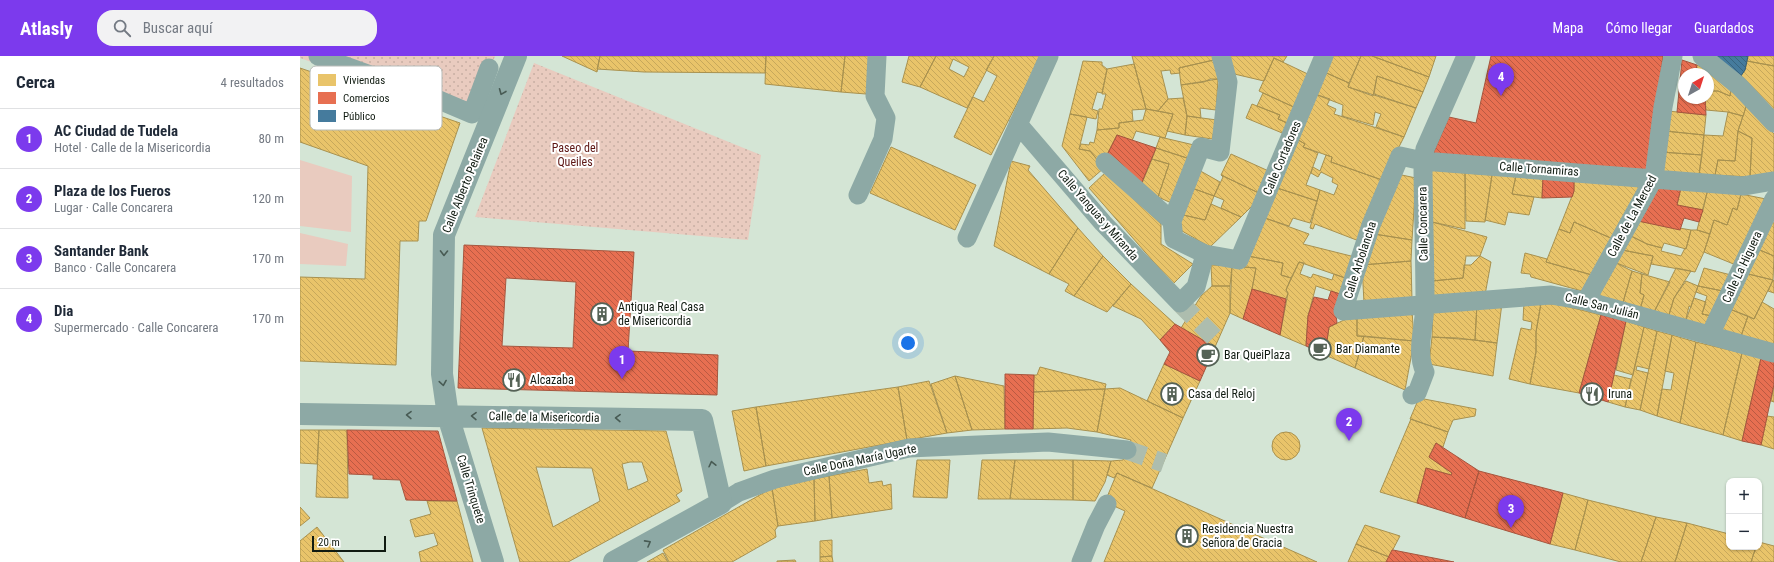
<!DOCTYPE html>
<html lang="es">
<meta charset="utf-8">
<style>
body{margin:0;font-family:"Roboto Condensed",sans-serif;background:#f2f2f3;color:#1f2937}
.controls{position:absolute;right:12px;bottom:12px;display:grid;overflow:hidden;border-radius:8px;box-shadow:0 1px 3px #0004}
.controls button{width:36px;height:36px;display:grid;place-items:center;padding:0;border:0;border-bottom:1px solid #e0e1e3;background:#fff;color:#1f2937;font:20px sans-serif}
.compass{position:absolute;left:1378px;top:12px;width:36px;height:36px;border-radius:50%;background:#fff;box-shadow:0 1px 3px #0004;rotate:39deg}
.scale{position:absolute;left:12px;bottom:10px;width:74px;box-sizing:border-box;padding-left:4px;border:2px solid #101b11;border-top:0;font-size:11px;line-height:14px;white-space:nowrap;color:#101b11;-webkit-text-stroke:3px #fff;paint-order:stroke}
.you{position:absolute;left:608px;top:287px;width:14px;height:14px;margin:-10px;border:3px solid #fff;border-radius:50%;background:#1a73e8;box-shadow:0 0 0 6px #1a73e833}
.badge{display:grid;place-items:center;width:26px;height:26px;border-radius:50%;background:#7c3aed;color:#fff;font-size:13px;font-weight:700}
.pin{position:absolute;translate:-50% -33px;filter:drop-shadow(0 1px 2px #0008)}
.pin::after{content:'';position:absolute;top:21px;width:14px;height:12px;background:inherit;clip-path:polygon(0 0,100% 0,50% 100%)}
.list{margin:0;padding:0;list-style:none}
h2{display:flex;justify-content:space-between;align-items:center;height:52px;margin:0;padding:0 16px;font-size:17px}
h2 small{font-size:13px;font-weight:400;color:#747a83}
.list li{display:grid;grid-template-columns:26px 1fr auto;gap:12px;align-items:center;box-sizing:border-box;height:60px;padding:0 16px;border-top:1px solid #e0e1e3}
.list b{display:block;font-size:15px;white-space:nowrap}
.list p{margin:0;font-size:13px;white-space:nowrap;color:#747a83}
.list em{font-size:13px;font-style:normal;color:#747a83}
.icon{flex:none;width:22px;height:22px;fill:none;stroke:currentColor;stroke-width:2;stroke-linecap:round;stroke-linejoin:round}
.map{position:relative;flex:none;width:1474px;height:506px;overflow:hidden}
header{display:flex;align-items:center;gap:24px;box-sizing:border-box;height:56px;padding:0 20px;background:#7c3aed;color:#fff}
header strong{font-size:19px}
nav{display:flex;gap:22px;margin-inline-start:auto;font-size:14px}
.search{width:280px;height:36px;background:#f2f2f3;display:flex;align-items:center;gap:10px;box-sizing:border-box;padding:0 14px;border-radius:16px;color:#747a83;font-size:15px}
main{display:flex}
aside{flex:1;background:#fff}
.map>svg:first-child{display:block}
</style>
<header>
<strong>Atlasly</strong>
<div class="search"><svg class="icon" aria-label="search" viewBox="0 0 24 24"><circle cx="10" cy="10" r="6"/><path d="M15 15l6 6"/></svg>Buscar aquí</div>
<nav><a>Mapa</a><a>Cómo llegar</a><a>Guardados</a></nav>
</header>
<main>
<aside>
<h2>Cerca<small>4 resultados</small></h2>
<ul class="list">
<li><span class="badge">1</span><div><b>AC Ciudad de Tudela</b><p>Hotel · Calle de la Misericordia</p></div><em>80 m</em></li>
<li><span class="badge">2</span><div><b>Plaza de los Fueros</b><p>Lugar · Calle Concarera</p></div><em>120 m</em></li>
<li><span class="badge">3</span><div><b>Santander Bank</b><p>Banco · Calle Concarera</p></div><em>170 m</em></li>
<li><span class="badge">4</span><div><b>Dia</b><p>Supermercado · Calle Concarera</p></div><em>170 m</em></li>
</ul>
</aside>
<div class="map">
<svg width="1474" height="506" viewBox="0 0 1474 506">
<defs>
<pattern id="park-dots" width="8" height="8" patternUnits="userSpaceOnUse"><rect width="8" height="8" fill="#e9cbbf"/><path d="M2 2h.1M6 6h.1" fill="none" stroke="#c7aea3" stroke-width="1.8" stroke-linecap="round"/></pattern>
<pattern id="homes-back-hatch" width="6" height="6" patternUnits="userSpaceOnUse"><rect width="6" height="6" fill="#e9c46a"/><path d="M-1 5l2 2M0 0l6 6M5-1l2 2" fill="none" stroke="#c7a85b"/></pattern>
<pattern id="shops-back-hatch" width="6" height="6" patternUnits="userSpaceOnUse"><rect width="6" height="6" fill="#e76f51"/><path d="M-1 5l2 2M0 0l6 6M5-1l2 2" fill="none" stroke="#ba5a42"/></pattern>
<pattern id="public-back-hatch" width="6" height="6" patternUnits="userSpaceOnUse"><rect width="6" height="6" fill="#457b9d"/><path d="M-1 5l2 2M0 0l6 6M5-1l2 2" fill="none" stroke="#38647f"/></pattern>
</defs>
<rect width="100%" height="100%" fill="#d4e5d5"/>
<!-- grass -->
<path fill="#e9cbbf" d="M0 104 52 120 51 176 0 170Z
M0 177 48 188 46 210 0 208Z"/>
<!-- park -->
<path fill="url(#park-dots)" d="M0 0H195L173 63 0 2Z
M234 7 461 99 448 184 175 161Z"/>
<!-- homes -->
<path fill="url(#homes-back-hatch)" stroke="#a8914f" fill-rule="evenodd" d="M262 0H300L297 16Z
M300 0H466L465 17 344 16 297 13Z
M466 0H545L541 36 465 28Z
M545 0H573L566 38 541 36Z
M609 0H636L620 31 602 26Z
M636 0H694L667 52 620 31ZM653 3 669 11 664 21 649 13Z
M694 0H741L691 99 654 81 673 41 684 46 697 20 686 14Z
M832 0H917L918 3 879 12 880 17 871 18 870 14 861 15 868 43 858 55 846 53Z
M927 0H987L983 6 974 2 964 25 930 17Z
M1029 0H1061L1049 27 1022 15Z
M1061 0H1072L1129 21 1123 36 1077 20 1073 40 1048 31Z
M1072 0H1136L1129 21Z
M1448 0H1474V10L1447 5Z
M974 2 1012 20 998 53 959 35Z
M918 3V23L881 29 879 12Z
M783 5 802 6V9L807 13 802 37 797 36 792 53 798 55 796 63 770 58Z
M1447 5 1474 10V61L1438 24 1445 14Z
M834 8 846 53 832 54 833 65 819 67V72L797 74 799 53H802L806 38H802L807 13Z
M1397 9 1416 19 1431 34 1430 40 1418 35H1408V18H1395Z
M0 12 160 67 126 165H119L118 185H100L96 309 0 305V221L65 223 68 110 0 86Z
M1022 15 1049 27 1048 31 1116 52 1104 81 1076 71 1081 58 1075 56 1073 69 1042 60 1043 49 1012 37Z
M1077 20 1123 36 1116 52 1074 38Z
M910 23H918L916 54 900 52 901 62 887 60 881 29 904 26Z
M1431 34 1447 48 1443 60 1428 56 1406 54 1405 42H1408V35H1418L1430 40Z
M963 37 998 53 992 69 978 63 980 59 957 50Z
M1012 37 1030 43 1027 49 1036 53 1034 58 1104 81 1082 124 1031 106 1032 101 1003 91 1005 88 995 82Z
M883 42 887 60 885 79 867 75 873 58 858 55 868 43Z
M952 48 980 59 978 63 992 69 987 79 946 62Z
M1447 48 1474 78V118L1450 121 1452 82 1438 75Z
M846 53 873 58 865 82 836 75 832 85 817 79 805 103 800 107 790 95 779 93 781 88 789 89 790 86 794 87 797 74 819 72V67L843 64Z
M1368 55 1406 59 1404 79 1365 75Z
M1428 56 1443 60 1438 75 1435 105 1418 104 1415 119H1399L1404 79 1423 80Z
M770 58 787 61 779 93 790 95 804 112 789 125 762 90Z
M887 60 917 64 912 83 885 79Z
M1365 75 1404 79 1402 99 1361 96Z
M1438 75 1452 82 1450 121 1415 119 1418 104 1435 105Z
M860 81 894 89 890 103 856 92Z
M995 82 1005 88 1003 91 1018 97 1006 129 1020 134 1017 145 974 131Z
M591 91 676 129 655 174 570 137Z
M856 92 890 103 876 149 858 141 869 108 852 103Z
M1361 96 1402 99 1399 119 1358 115Z
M931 98 973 117 963 139 921 119Z
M1026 99 1032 101 1031 106 1082 124 1059 185 1015 168 1013 173 1010 172 1020 134 1034 139 1038 129 1032 126 1033 122 1021 116 1018 121 1011 117 1013 111 1020 115Z
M852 103 869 108 858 141 840 132Z
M711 105 730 110 728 114 778 172 749 218 694 190Z
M897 113 920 126 914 140 889 131Z
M1129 114 1165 117V173L1132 166Z
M806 116 861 168V188L893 208 873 228 789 132Z
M1165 117 1192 119 1185 166 1166 165Z
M1097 118 1116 122 1112 184 1074 178Z
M921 119 963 139 941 161 921 152 924 144 914 140 923 121Z
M1192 119 1216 120 1212 138 1234 141 1229 159 1208 156 1205 169 1185 164Z
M1216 120 1243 121 1242 142 1212 138Z
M1274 121 1344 124 1313 183 1274 166 1270 177 1259 173 1274 135Z
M1382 127 1408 133 1403 154 1377 149Z
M889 131 914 140 905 164 879 158Z
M974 131 1017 145 1010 167 993 162 989 170 962 161Z
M1408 133 1441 138 1437 154 1433 152 1427 169 1414 164 1410 178 1397 174Z
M1441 138 1466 143 1436 209 1404 196 1414 164 1427 169 1433 152 1437 154Z
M911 148 941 161 910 191 875 171 879 158 905 164Z
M962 161 1009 178 1003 188 1055 201 1048 223 999 206 991 222 981 219 983 207 948 200Z
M1338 165 1391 174 1386 193 1364 187 1362 192 1347 188 1329 179Z
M1468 165 1474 167V200L1455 192Z
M1132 166 1187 181 1180 200H1166L1163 222 1132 225Z
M1274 166 1313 183 1292 219 1246 206 1259 173 1270 177Z
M778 172 803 200 774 240 765 235 769 228 749 218Z
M1391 174H1397L1410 178 1404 196 1395 216 1351 208 1353 200 1322 194 1329 179 1347 188 1362 192 1361 195 1381 200 1385 192 1386 193Z
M1074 178 1112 184 1111 205 1062 209Z
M1455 192 1474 200 1473 224 1444 217Z
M1322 194 1353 200 1348 219 1314 206Z
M1225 197 1247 203 1246 206 1292 219 1282 235 1231 221 1230 218 1221 217Z
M803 200 831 228 807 256 774 240Z
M948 200 983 207 981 219 991 222 986 234 988 237 986 243 952 233 956 212 944 211Z
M1180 200 1191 206 1185 239 1133 240 1132 225 1163 222 1164 209H1171Z
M1111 205 1112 245 1064 247 1062 209Z
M999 206 1004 207 1000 218 1011 222 1013 218 1032 224 1034 218 1048 223 1043 239 1016 230 1008 260 1006 290 980 279 988 237 986 234Z
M1314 206 1332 215 1322 250 1296 239Z
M911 209 932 210 930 230H912Z
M932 210 956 212 950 244 943 263 930 257Z
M1376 212 1391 215 1374 242 1368 262 1353 258Z
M1404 212 1431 219 1423 235 1398 230Z
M1332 215 1342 218 1340 237 1344 239 1340 254 1322 250Z
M1444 217 1473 224 1454 263 1427 252Z
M1342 218 1370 226 1353 258 1340 254 1344 239 1340 237Z
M1473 224 1474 225V237L1468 235Z
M1386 225 1398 230 1385 267 1368 262 1374 242Z
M831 228 875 268 860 284 841 263 813 250Z
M912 230H930V257L915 291 881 272 901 240Z
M1398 230 1423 235 1412 260 1402 258 1407 240 1396 236Z
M1394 242 1406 246 1402 258 1412 260 1406 273 1385 267 1389 250 1391 251Z
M1224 246 1241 247 1236 276V296L1230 328 1209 323 1221 272 1231 274 1232 266 1223 264Z
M1462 246 1474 253V286L1471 292 1440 283 1448 260 1454 263Z
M1202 247 1197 287 1175 284 1177 248Z
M1241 247 1261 249 1301 259 1279 337 1230 328 1236 296V276Z
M1177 248 1175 284 1132 281 1133 254Z
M1427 252 1448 260 1440 283 1418 275Z
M1112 254 1114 285 1057 280V258Z
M1057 258V280H1064L1055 312 1025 299 1029 271Z
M1326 265 1344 271 1333 319 1316 314Z
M1344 271 1357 275 1349 313 1337 310 1336 314 1348 317 1340 354 1325 351Z
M1357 275 1372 279 1357 360 1340 354Z
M1372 279 1396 286 1380 367 1357 360 1362 333 1371 334 1374 317 1365 315Z
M1064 280 1114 285 1105 334 1055 312Z
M1132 281 1158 282 1197 287 1193 320 1129 308Z
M1396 286 1442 297 1423 379 1380 367Z
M1442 297 1461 302 1442 385 1423 379Z
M864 308 900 325 883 362 847 345Z
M740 311 806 328 805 333 733 336 734 319H737Z
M1314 319 1331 323 1325 351 1308 346Z
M655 320 704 330 705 373 672 374Z
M655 320 672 374 647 377 631 328Z
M629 325 647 377 607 384 598 331Z
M1474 330V346L1471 345Z
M598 331 607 384 466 410 456 351Z
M820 332 883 362 852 432 817 417 814 422 807 419 811 405 823 404 831 384 797 376 805 333Z
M805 333 797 376 767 372 733 373V336Z
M1119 342 1176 353 1175 360 1153 364 1148 376 1110 363Z
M456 351 466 410 444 415 432 355Z
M1467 360 1474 361V393L1461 389Z
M1111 363 1148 376 1143 391 1136 387 1129 401 1152 417 1151 419 1126 412 1117 447 1080 436Z
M182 372 366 375 382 435 376 439 380 445 268 506H220ZM330 406H342L348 425 328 434 322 408ZM236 411 292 412 300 445 253 471Z
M0 374H19L17 408 0 407Z
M19 374H47L48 442 16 441Z
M972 390a14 14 0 1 1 28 0a14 14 0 1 1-28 0Z
M617 404H650L647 442 613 441Z
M682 404H715L710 443H678Z
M715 404H773V444L710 443Z
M773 404 811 405 805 426 795 445 773 444Z
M567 413 569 427 582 425 583 430 591 428 592 453 532 462 529 420Z
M817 417 1017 506H804L825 455 805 446Z
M529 420 532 462 515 465 514 423Z
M514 423 515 465 478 470 472 432Z
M472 432 478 470 475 474 476 481 432 506H369L363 494Z
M1263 437 1288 444 1275 494 1250 488Z
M1288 444 1356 461 1341 506H1321L1275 494Z
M127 445H157L173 506H121L119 496 138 489 134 477 115 481 110 464 131 458Z
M0 451 10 462 0 470Z
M1356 461 1387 467 1375 506H1341Z
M1387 467 1429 478V491H1456L1451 506H1375Z
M1065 469 1100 480 1089 501 1056 488Z
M17 471 44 506H0V485Z
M532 484V500L520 501V485Z
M1459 486 1474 490V506H1451L1456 491H1459Z
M1056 488 1089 501 1086 506H1048Z
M363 497 368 506H347Z
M532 500 533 506H520V501Z
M495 504 496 506H477V505Z"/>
<!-- shops -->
<path fill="url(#shops-back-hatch)" stroke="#a6563e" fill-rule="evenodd" d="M1191 0H1363L1348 116 1132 100 1149 61 1176 67Z
M1382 4 1397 9 1395 18H1384V42H1405L1406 59 1377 56Z
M817 79 856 92 840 131 805 103Z
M1243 121H1274V135L1272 141 1242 142Z
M1357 125 1382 127 1377 149 1403 154 1399 166 1384 162 1380 174 1338 165Z
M164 189 334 196 328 295 418 299 417 339 158 332ZM206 222 276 226 273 292 202 290Z
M952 233 986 243 980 279 943 263Z
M1031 235 1043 239 1036 259 1037 267 1029 271 1025 299 1006 290 1008 260 1014 241 1028 244Z
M1301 259 1326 265 1308 346 1279 337Z
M875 268 915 291 900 325 864 308 870 296 860 284Z
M1461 302 1474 304V328L1461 389 1442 385Z
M705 318 734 319 733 373H705Z
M47 374 138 375 157 445 106 444 100 424 73 423V419L49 418Z
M1136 387 1179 415 1165 462 1117 447 1126 412 1151 419 1152 417 1129 401Z
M1179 415 1263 437 1250 488 1165 462Z
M1092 494H1093L1154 506H1086Z"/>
<!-- public -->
<path fill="url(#public-back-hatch)" stroke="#355e73" d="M1412 0H1448L1445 14 1438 24Z"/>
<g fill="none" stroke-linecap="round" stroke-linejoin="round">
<!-- pedestrian-tunnel -->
<path stroke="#adbdae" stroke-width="19" stroke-dasharray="19 10" stroke-linecap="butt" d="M880 247 918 285
M827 394 864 407"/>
<!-- pedestrian -->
<path stroke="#8da9a5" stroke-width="19" d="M18 0 139 44 172 58 189 12
M1402 0 1439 30 1474 67
M718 68 803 167 880 247 896 231 905 198
M805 106 872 165 874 183 905 198 939 204 1024 0
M1474 125 1443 130 1123 105 1100 100 1071 169 1043 255 1251 239 1286 245 1474 297
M558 139 583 83 586 62 575 40 577 0
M872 165 901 91 920 96 928 26 921 0
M667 182 749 0
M1286 245 1354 122 1363 51 1373 0
M1410 279 1474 143
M1112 339 1117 337 1125 316C1115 296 1125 269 1125 247 1125 199 1123 152 1123 105L1125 93 1166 0
M421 447 439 436 475 423 609 392 748 386 827 394
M781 506 796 469 807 448"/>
<!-- minor -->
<path stroke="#8da9a5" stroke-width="22" d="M0 358 402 364 421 447 314 506
M193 506 148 360 142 318 144 179 216 0"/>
</g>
<!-- one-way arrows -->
<defs><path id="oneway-chevron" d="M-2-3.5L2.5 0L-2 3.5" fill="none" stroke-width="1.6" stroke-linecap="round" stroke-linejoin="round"/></defs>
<g stroke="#485b54">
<use href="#oneway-chevron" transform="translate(202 36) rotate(112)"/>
<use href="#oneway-chevron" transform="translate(144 197) rotate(91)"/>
<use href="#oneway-chevron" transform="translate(143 327) rotate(81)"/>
<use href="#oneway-chevron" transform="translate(109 359) rotate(-179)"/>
<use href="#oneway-chevron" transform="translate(174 360) rotate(-179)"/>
<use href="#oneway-chevron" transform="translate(318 362) rotate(-179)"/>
<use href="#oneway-chevron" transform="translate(412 408) rotate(-103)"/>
<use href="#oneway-chevron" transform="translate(348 487) rotate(-29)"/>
</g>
<!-- icons -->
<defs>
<g id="building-ring" transform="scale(1.15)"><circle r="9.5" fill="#fff" stroke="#556256" stroke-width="1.5"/><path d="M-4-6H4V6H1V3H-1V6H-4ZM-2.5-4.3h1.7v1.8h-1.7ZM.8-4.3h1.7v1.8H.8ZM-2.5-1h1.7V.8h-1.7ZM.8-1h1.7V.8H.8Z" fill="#556256"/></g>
<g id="cafe-ring" transform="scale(1.15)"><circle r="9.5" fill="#fff" stroke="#556256" stroke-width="1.5"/><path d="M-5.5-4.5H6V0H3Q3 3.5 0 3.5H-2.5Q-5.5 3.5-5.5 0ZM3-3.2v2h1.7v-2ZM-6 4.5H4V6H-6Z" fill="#556256"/></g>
<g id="restaurant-ring" transform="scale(1.15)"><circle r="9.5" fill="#fff" stroke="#556256" stroke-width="1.5"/><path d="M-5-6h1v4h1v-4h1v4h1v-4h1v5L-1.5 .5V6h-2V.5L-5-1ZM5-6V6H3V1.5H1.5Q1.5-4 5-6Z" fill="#556256"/></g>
</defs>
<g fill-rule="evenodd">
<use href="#building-ring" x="302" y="258"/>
<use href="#cafe-ring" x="1020" y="293"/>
<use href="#cafe-ring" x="908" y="299"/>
<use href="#restaurant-ring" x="214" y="324"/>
<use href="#building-ring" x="872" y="338"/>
<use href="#restaurant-ring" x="1292" y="338"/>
<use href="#building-ring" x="887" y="480"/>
</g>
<g text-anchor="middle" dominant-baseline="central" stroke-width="4" stroke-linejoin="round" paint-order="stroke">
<!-- park labels -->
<g font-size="12" fill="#5d1614" stroke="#fff">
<text x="275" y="92">Paseo del<tspan x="275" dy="14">Queiles</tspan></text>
</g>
<!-- street labels -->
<g font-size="12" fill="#101b11" stroke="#fff">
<text transform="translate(982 102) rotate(-67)">Calle Cortadores</text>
<text transform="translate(1239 113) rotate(4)">Calle Tornamiras</text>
<text transform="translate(165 129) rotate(-68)">Calle Alberto Pelairea</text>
<text transform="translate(798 159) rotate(49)">Calle Yanguas y Miranda</text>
<text transform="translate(1332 160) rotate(-62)">Calle de La Merced</text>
<text transform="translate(1123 168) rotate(-91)">Calle Concarera</text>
<text transform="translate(1060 204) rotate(-72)">Calle Arbolancha</text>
<text transform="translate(1442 211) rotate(-65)">Calle La Higuera</text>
<text transform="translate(1302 250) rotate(14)">Calle San Julián</text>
<text transform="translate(244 361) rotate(1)">Calle de la Misericordia</text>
<text transform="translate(560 404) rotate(-12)">Calle Doña María Ugarte</text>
<text transform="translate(171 433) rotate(73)">Calle Trinquete</text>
</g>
<!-- poi labels -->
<g font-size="12" fill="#101b11" stroke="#fff" text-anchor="start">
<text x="318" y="251">Antigua Real Casa<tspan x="318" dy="14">de Misericordia</tspan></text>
<text x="1036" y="293">Bar Diamante</text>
<text x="924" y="299">Bar QueiPlaza</text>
<text x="230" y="324">Alcazaba</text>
<text x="888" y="338">Casa del Reloj</text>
<text x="1308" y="338">Iruna</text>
<text x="902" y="473">Residencia Nuestra<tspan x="902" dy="14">Señora de Gracia</tspan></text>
</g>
</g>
<!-- legend -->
<rect x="10" y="10" width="132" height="64" rx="6" fill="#fff" stroke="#b7bbb8" stroke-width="1"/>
<rect x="18" y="18" width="18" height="12" fill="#e9c46a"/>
<rect x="18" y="36" width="18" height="12" fill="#e76f51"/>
<rect x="18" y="54" width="18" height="12" fill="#457b9d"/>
<g font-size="11" fill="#101b11">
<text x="43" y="28">Viviendas</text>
<text x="43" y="46">Comercios</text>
<text x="43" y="64">Público</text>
</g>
</svg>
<div class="controls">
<button>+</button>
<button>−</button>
</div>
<svg class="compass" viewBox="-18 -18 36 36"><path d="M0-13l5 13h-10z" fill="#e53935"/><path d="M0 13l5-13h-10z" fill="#747a83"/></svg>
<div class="scale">20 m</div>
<div class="you"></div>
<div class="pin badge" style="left:322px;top:323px">1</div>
<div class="pin badge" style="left:1049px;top:385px">2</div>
<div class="pin badge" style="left:1211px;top:472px">3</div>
<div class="pin badge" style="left:1201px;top:40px">4</div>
</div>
</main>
